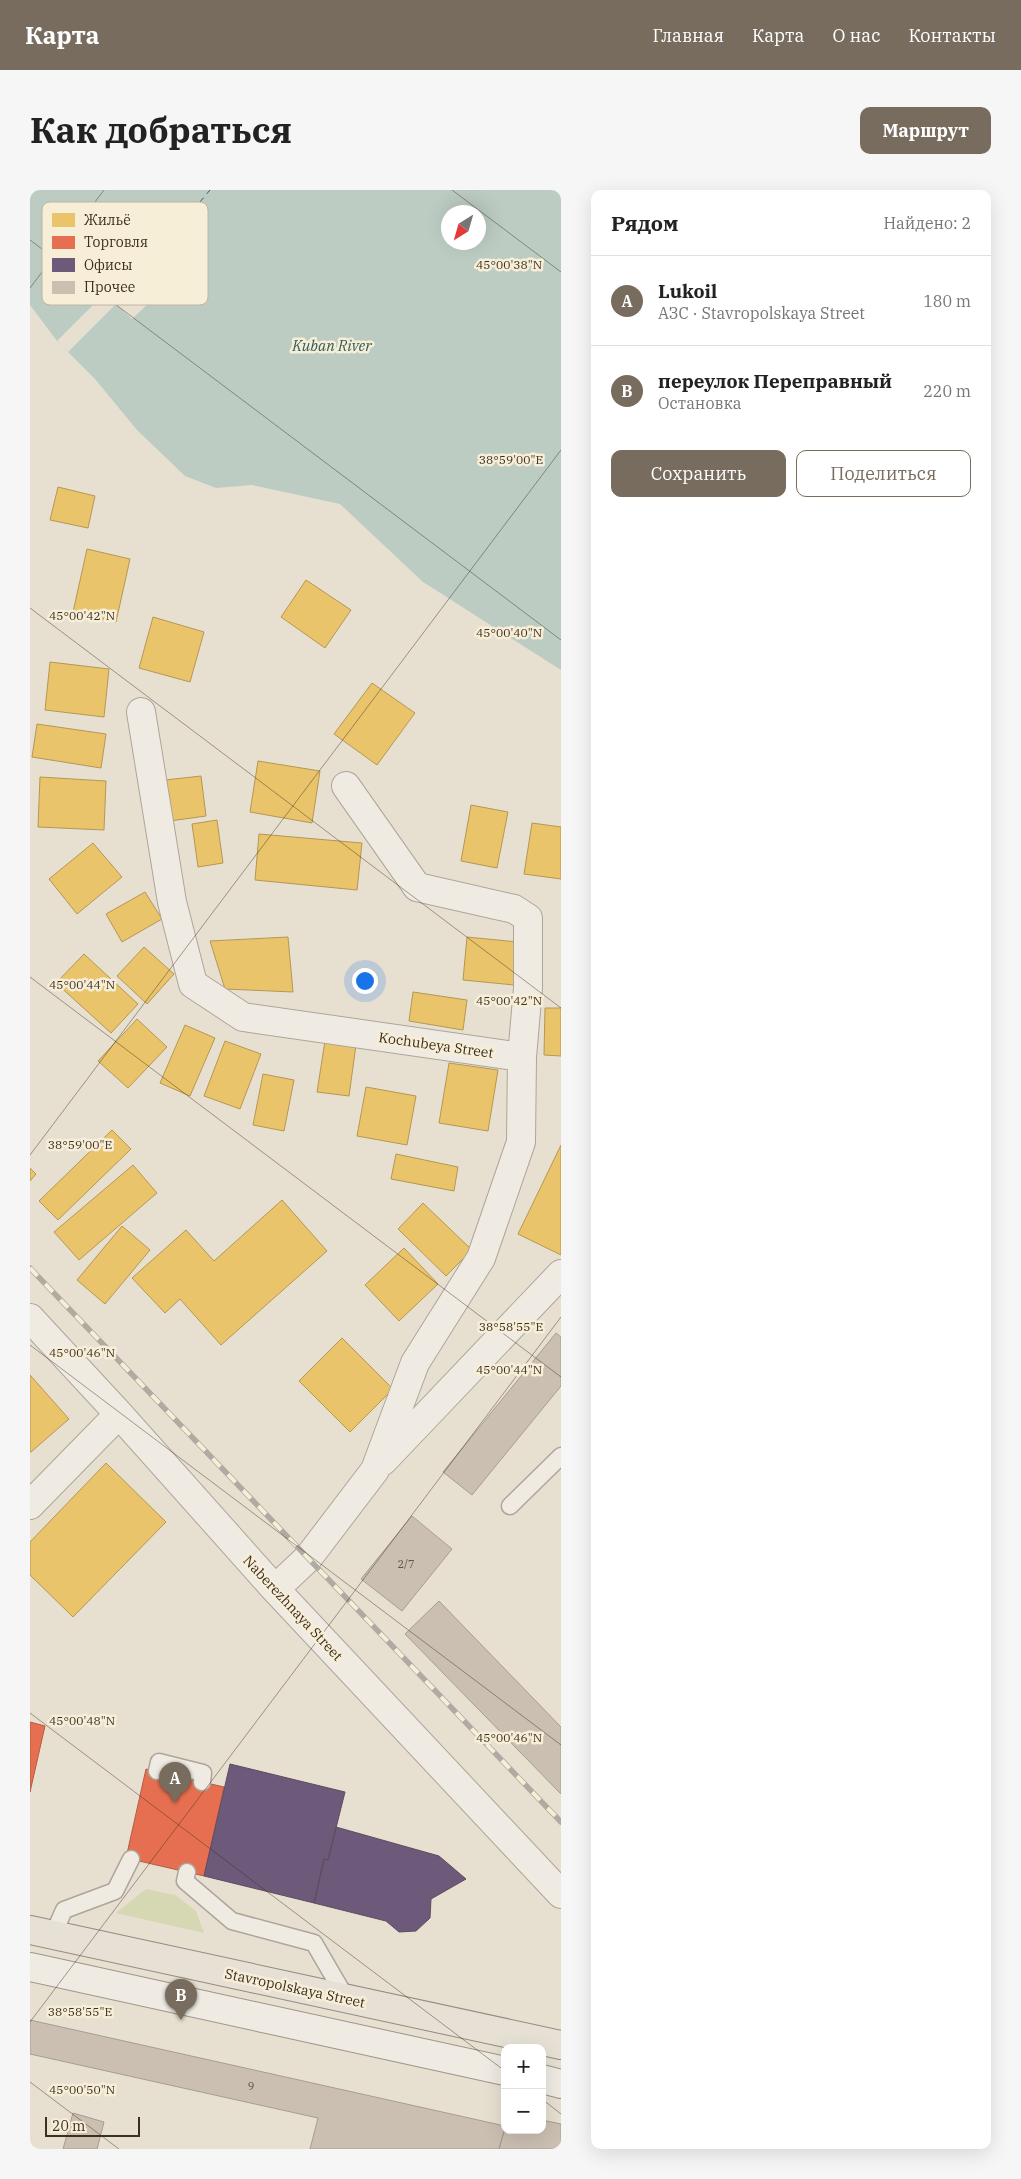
<!DOCTYPE html>
<html lang="ru">
<meta charset="utf-8">
<style>
body{margin:0;font-family:"IBM Plex Serif",serif;background:#f6f6f6;color:#222}
.controls{position:absolute;right:15px;bottom:15px;display:grid;overflow:hidden;border-radius:10px;box-shadow:0 5px 20px #0002}
.controls button{width:45px;height:45px;display:grid;place-items:center;padding:0;border:0;border-bottom:1px solid #e0e0e0;background:#fff;color:#222;font:25px sans-serif}
.compass{position:absolute;left:411px;top:15px;width:45px;height:45px;border-radius:50%;background:#fff;box-shadow:0 5px 20px #0002;rotate:217deg}
.scale{position:absolute;left:15px;bottom:12px;width:95px;box-sizing:border-box;padding-left:5px;border:2px solid #3d2e20;border-top:0;font-size:14px;line-height:18px;white-space:nowrap;color:#3d2e20;-webkit-text-stroke:4px #f7eed8;paint-order:stroke}
.you{position:absolute;left:334px;top:790px;width:18px;height:18px;margin:-12px;border:4px solid #fff;border-radius:50%;background:#1a73e8;box-shadow:0 0 0 8px #1a73e833}
.badge{display:grid;place-items:center;width:32px;height:32px;border-radius:50%;background:#786c5e;color:#fff;font-size:16px;font-weight:700}
.pin{position:absolute;translate:-50% -41px;filter:drop-shadow(0 1px 2px #0008)}
.pin::after{content:'';position:absolute;top:26px;width:18px;height:15px;background:inherit;clip-path:polygon(0 0,100% 0,50% 100%)}
.list{margin:0;padding:0;list-style:none}
h2{display:flex;justify-content:space-between;align-items:center;height:65px;margin:0;padding:0 20px;font-size:21px}
h2 small{font-size:16px;font-weight:400;color:#767676}
.list li{display:grid;grid-template-columns:32px 1fr auto;gap:15px;align-items:center;box-sizing:border-box;height:90px;padding:0 20px;border-top:1px solid #e0e0e0}
.list b{display:block;font-size:19px;white-space:nowrap}
.list p{margin:0;font-size:16px;white-space:nowrap;color:#767676}
.list em{font-size:16px;font-style:normal;color:#767676}
.actions{display:flex;gap:10px;padding:15px 20px}
.actions a{flex:1;padding:11px 0;border:1px solid #786c5e;border-radius:10px;text-align:center;font-size:18px;color:#786c5e}
.actions .main{background:#786c5e;color:#fff}
.map{position:relative;flex:none;width:531px;height:1959px;overflow:hidden;border-radius:10px}
header{display:flex;align-items:center;gap:30px;box-sizing:border-box;height:70px;padding:0 25px;background:#786c5e;color:#fff}
header strong{font-size:24px}
nav{display:flex;gap:28px;margin-inline-start:auto;font-size:18px}
.intro{display:flex;align-items:center;justify-content:space-between;box-sizing:border-box;height:120px;padding:0 30px}
h1{margin:0;font-size:35px}
.button{padding:12px 22px;border-radius:10px;background:#786c5e;color:#fff;font-size:18px;font-weight:700}
main{display:flex;gap:30px;padding:0 30px}
aside{flex:1;background:#fff;border-radius:10px;box-shadow:0 5px 20px #0002}
.map>svg:first-child{display:block}
</style>
<header>
<strong>Карта</strong>
<nav><a>Главная</a><a>Карта</a><a>О нас</a><a>Контакты</a></nav>
</header>
<div class="intro"><h1>Как добраться</h1><a class="button">Маршрут</a></div>
<main>
<div class="map">
<svg width="531" height="1959" viewBox="0 0 531 1959">
<rect width="100%" height="100%" fill="#e7e0d1"/>
<!-- green -->
<path fill="#d6d7b3" d="M116 1699 145 1705 166 1721 174 1743 86 1723Z"/>
<!-- water -->
<path fill="#bcccc2" fill-rule="evenodd" d="M0 0H531V480L393 392 310 314 222 295 186 298 155 286 107 240 65 189 27 151 0 115ZM418 22H448V52H418Z"/>
<!-- pier -->
<path fill="#e7e0d1" d="M84 78 95 90 102 83 112 94 108 98 121 111 102 129 86 114 38 162 27 151 77 101 69 93Z"/>
<!-- homes -->
<path fill="#e9c46a" stroke="#b59754" d="M28 297 65 306 58 338 20 330Z
M57 359 100 369 86 432 43 422Z
M276 390 321 420 295 458 251 427Z
M123 427 174 442 160 492 109 478Z
M20 472 79 479 74 527 15 520Z
M342 493 385 523 347 575 304 544Z
M7 534 76 544 71 578 2 567Z
M228 571 290 581 282 633 220 622Z
M171 586 176 626 140 631 135 590Z
M10 587 76 591 74 640 8 637Z
M441 615 478 622 467 678 431 671Z
M187 630 193 673 168 677 162 634Z
M502 633 531 637V689L494 684Z
M229 644 332 653 327 700 225 690Z
M63 653 92 687 47 724 19 689Z
M115 702 132 729 92 752 76 724Z
M258 747 263 802 195 799 180 751Z
M437 747 488 752 484 795 433 790Z
M114 757 144 784 117 814 87 786Z
M54 764 108 814 81 843 26 793Z
M383 802 437 810 433 840 379 831Z
M515 818H531V866L514 865Z
M107 829 137 857 98 898 68 871Z
M155 835 185 848 160 906 130 893Z
M195 851 231 864 210 919 174 906Z
M295 851 326 855 319 906 287 902Z
M419 873 468 880 458 941 409 933Z
M233 884 264 890 254 941 223 935Z
M336 897 386 906 377 955 327 946Z
M82 940 101 959 28 1030 9 1011Z
M531 955V1065L488 1044Z
M366 964 428 977 424 1001 361 989Z
M103 975 127 1003 49 1070 24 1042Z
M0 978 6 984 0 991Z
M252 1010 297 1061 191 1155 150 1109 135 1123 102 1088 156 1040 184 1071Z
M393 1013 442 1060 416 1086 368 1039Z
M92 1036 120 1060 75 1114 47 1090Z
M374 1058 408 1094 369 1131 335 1095Z
M312 1148 363 1199 320 1242 269 1191Z
M0 1185 39 1229 1 1262H0Z
M76 1273 136 1332 43 1427 0 1385V1352Z"/>
<!-- shops -->
<path fill="#e76f51" stroke="#b45c42" d="M0 1532 15 1536 0 1602Z
M116 1579 194 1597 174 1686 96 1668Z"/>
<!-- offices -->
<path fill="#6d597a" stroke="#5f4c5f" d="M200 1574 315 1602 298 1670 294 1669 284 1713 174 1686Z
M306 1637 409 1666 436 1689 401 1709 400 1728 386 1741 369 1742 356 1731 284 1713 294 1669 298 1670Z"/>
<g fill="none" stroke-linecap="round" stroke-linejoin="round">
<!-- ferry -->
<path stroke="#2f5d5a" stroke-width="1" stroke-dasharray="6 5" stroke-linecap="butt" d="M106 88 180 0"/>
</g>
<!-- building -->
<path fill="#cbbfb2" stroke="#a89c90" d="M526 1143 531 1147V1196L442 1305 413 1282Z
M382 1326 422 1359 372 1421 331 1389Z
M409 1411 531 1537V1604L375 1444Z
M0 1830 475 1936V1938L469 1959H280L288 1928 0 1864Z
M43 1923 74 1932 67 1959H33Z
M512 1930 531 1934V1959H469L475 1938V1940H512Z"/>
<g fill="none" stroke-linecap="round" stroke-linejoin="round">
<!-- service casing -->
<g stroke="#ada599" stroke-width="19">
<path id="service" d="M480 1316 531 1266
M127 1581 129 1572 173 1583 172 1592
M157 1682 155 1691 202 1731 284 1753 316 1808
M23 1745 34 1720 85 1701 101 1669"/>
</g>
<!-- minor casing -->
<g stroke="#ada599" stroke-width="30">
<path id="minor" d="M111 522 142 712 163 794 213 827 492 867 491 952 451 1068 385 1173 345 1280 278 1368 245 1399
M316 596 387 697 484 719 498 728V798L492 867
M0 1128 89 1224 245 1399 531 1704
M353 1271 531 1084
M0 1315 89 1224"/>
</g>
<!-- secondary casing -->
<g stroke="#9c958a" stroke-width="30">
<path id="secondary" d="M0 1777 475 1881
M512 1889 531 1894"/>
</g>
<!-- primary casing -->
<g stroke="#928b80" stroke-width="30">
<path id="primary" d="M0 1740 531 1855"/>
</g>
<!-- service -->
<use href="#service" stroke="#efebe3" stroke-width="16"/>
<!-- minor -->
<use href="#minor" stroke="#efebe3" stroke-width="28"/>
<!-- secondary -->
<use href="#secondary" stroke="#efebe3" stroke-width="28"/>
<!-- primary -->
<use href="#primary" stroke="#e6e1d4" stroke-width="28"/>
<!-- rail casing -->
<g stroke="#afaaa2" stroke-width="5.5">
<path id="rail" d="M0 1078 531 1632"/>
</g>
<!-- rail -->
<use href="#rail" stroke="#f7eed8" stroke-width="4" stroke-dasharray="11" stroke-linecap="butt"/>
</g>
<!-- ticks -->
<path fill="none" stroke="#3d2e20" stroke-width="1" stroke-opacity="0.45" d="M422 0 531 82M0 50 531 450M0 98 74 0M0 418 531 818M0 787 531 1187M0 965 531 260M0 1155 531 1555M0 1523 475 1881M0 1832 531 1127M0 1892 89 1959M512 1909 531 1924"/>
<g text-anchor="middle" dominant-baseline="central" stroke-width="5" stroke-linejoin="round" paint-order="stroke">
<!-- number labels -->
<g font-size="11" fill="#605244">
<text x="376" y="1374">2/7</text>
<text x="221" y="1896">9</text>
</g>
<!-- street labels -->
<g font-size="14" fill="#3d2e20" stroke="#f7eed8">
<text transform="translate(406 855) rotate(8)">Kochubeya Street</text>
<text transform="translate(263 1418) rotate(47)">Naberezhnaya Street</text>
<text transform="translate(265 1798) rotate(12)">Stavropolskaya Street</text>
</g>
<!-- water labels -->
<g font-size="15" font-style="italic" fill="#2f5d5a" stroke="#f7eed8">
<text x="302" y="155">Kuban River</text>
</g>
</g>
<!-- legend -->
<rect x="12" y="12" width="166" height="103" rx="8" fill="#f7eed8" stroke="#bfb4a1" stroke-width="1"/>
<rect x="22" y="23" width="23" height="14" fill="#e9c46a"/>
<rect x="22" y="46" width="23" height="13" fill="#e76f51"/>
<rect x="22" y="68" width="23" height="14" fill="#6d597a"/>
<rect x="22" y="91" width="23" height="13" fill="#cbbfb2"/>
<g font-size="14" fill="#3d2e20">
<text x="54" y="35">Жильё</text>
<text x="54" y="57">Торговля</text>
<text x="54" y="80">Офисы</text>
<text x="54" y="102">Прочее</text>
</g>
<g font-size="12" text-anchor="middle" fill="#3d2e20" stroke="#f7eed8" stroke-width="5" stroke-linejoin="round" paint-order="stroke">
<text x="479" y="79">45°00'38"N</text>
<text x="481" y="274">38°59'00"E</text>
<text x="52" y="430">45°00'42"N</text>
<text x="479" y="447">45°00'40"N</text>
<text x="52" y="799">45°00'44"N</text>
<text x="479" y="815">45°00'42"N</text>
<text x="50" y="959">38°59'00"E</text>
<text x="481" y="1141">38°58'55"E</text>
<text x="52" y="1167">45°00'46"N</text>
<text x="479" y="1184">45°00'44"N</text>
<text x="52" y="1535">45°00'48"N</text>
<text x="479" y="1552">45°00'46"N</text>
<text x="50" y="1826">38°58'55"E</text>
<text x="52" y="1904">45°00'50"N</text>
</g>
</svg>
<div class="controls">
<button>+</button>
<button>−</button>
</div>
<svg class="compass" viewBox="-18 -18 36 36"><path d="M0-13l5 13h-10z" fill="#e53935"/><path d="M0 13l5-13h-10z" fill="#767676"/></svg>
<div class="scale">20 m</div>
<div class="you"></div>
<div class="pin badge" style="left:145px;top:1613px">A</div>
<div class="pin badge" style="left:151px;top:1830px">B</div>
</div>
<aside>
<h2>Рядом<small>Найдено: 2</small></h2>
<ul class="list">
<li><span class="badge">A</span><div><b>Lukoil</b><p>АЗС · Stavropolskaya Street</p></div><em>180 m</em></li>
<li><span class="badge">B</span><div><b>переулок Переправный</b><p>Остановка</p></div><em>220 m</em></li>
</ul>
<div class="actions"><a class="main">Сохранить</a><a>Поделиться</a></div>
</aside>
</main>
